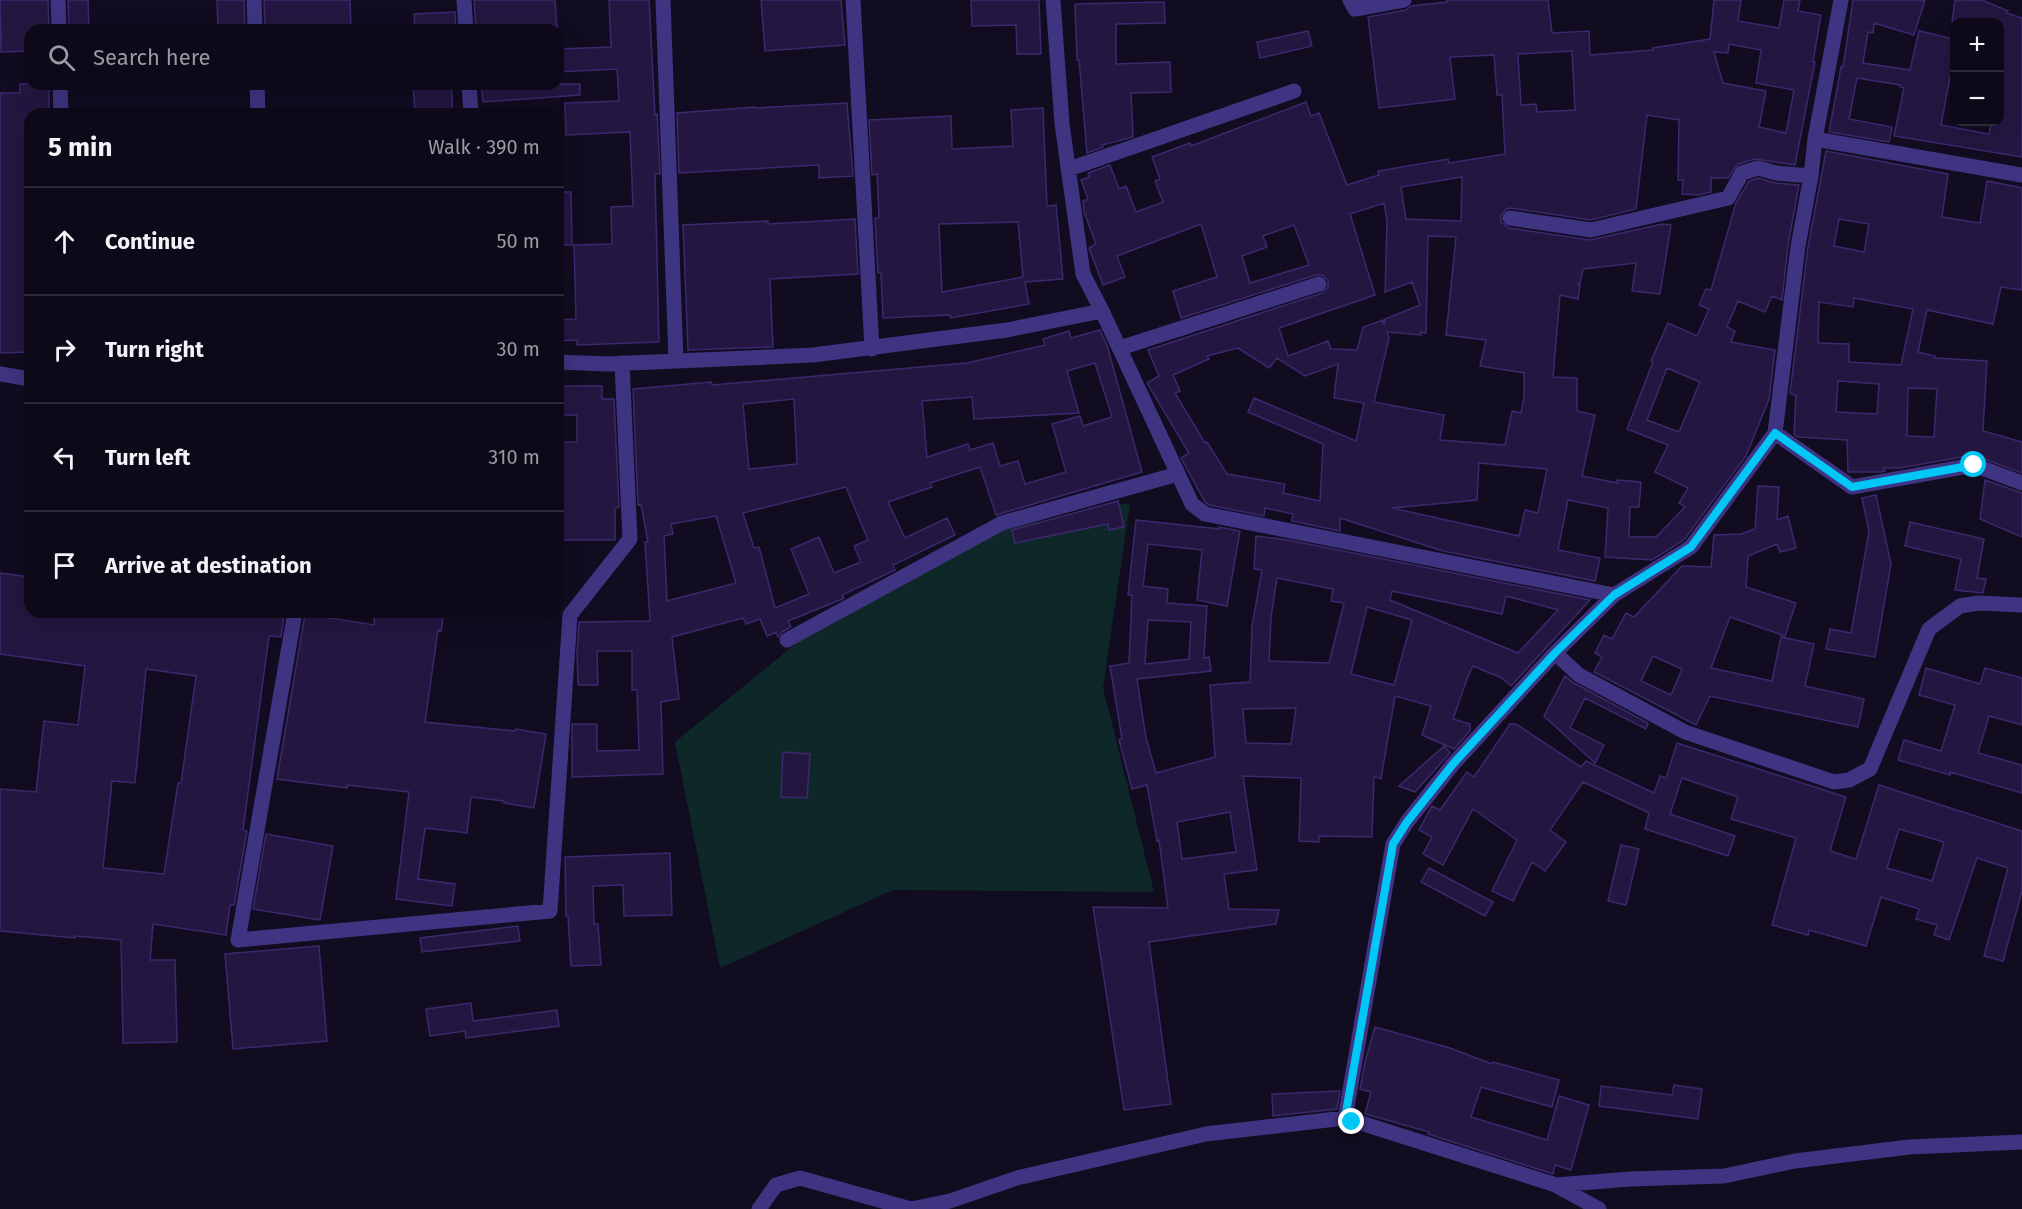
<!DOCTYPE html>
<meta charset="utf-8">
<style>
body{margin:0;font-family:"Fira Sans",sans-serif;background:#1b1725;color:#f1f3f6}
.controls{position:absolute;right:18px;top:18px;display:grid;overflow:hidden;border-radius:12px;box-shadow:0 6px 24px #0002}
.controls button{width:54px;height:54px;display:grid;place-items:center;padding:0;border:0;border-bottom:2px solid #2d2a37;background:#0d0918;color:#f1f3f6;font:30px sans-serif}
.stop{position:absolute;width:18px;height:18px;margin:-14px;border:4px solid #00c7f5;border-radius:50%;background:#fff}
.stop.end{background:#00c7f5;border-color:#fff;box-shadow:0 2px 6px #0008}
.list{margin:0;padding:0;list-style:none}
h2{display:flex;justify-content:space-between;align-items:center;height:78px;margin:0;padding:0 24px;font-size:26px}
h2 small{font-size:20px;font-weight:400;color:#9a9aa2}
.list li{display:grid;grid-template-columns:39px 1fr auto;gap:18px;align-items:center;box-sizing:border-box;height:108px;padding:0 24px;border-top:2px solid #2d2a37}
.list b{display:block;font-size:22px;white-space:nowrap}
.list em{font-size:20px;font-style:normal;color:#9a9aa2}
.icon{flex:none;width:33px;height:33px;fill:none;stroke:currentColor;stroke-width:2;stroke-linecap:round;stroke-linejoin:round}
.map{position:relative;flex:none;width:2022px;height:1209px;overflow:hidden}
.search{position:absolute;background:#0d0918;box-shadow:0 6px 24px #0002;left:24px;top:24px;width:540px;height:66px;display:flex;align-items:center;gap:15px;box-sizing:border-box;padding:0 21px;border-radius:18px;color:#9a9aa2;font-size:22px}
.panel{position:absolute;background:#0d0918;box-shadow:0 6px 24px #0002;left:24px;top:108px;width:540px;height:510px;border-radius:18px}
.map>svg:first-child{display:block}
</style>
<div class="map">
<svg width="2022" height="1209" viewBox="0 0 2022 1209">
<rect width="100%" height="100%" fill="#110c20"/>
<!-- green -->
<path fill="#0e282a" d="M1130 503 1103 688 1154 892 893 890 720 968 675 742 803 638 1006 528Z"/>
<!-- building -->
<path fill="#231741" stroke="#3c286e" stroke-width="1.5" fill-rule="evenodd" d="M0 0H48L49 30H30V51L1 52Z
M68 0H88L89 30H69Z
M217 0H244L245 30H218Z
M264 0H350L351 30H265Z
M474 0H555L557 30H476Z
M609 0H649L655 115 657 114 660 174H655L659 342 577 345V340L558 341V320L576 319 574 245 612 244 611 207 633 206 630 132 566 135 565 103 619 101 617 69 558 72V49L611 47Z
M761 0H841L845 45 765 51Z
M971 0H1039L1041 54H1017L1016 25 972 26Z
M1447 0H1548L1552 33 1589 31 1590 55 1653 50V48L1710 39 1714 0H1741L1738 21 1779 28 1784 0H1800L1798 11 1821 15 1813 62H1815L1795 165 1755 159 1738 164 1728 178H1711V192L1699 195 1682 194 1683 180H1678L1679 120 1647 115 1636 209 1591 220 1511 208 1506 209 1501 216V222L1509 228 1590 240 1662 224 1671 225 1660 294 1632 291 1636 263 1583 269 1580 283 1578 284 1580 285 1578 299 1560 295 1553 377 1577 378V411L1595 415 1582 476 1617 483V480L1641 482 1639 507H1630L1629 537H1656L1685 507 1679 503 1688 488 1655 472 1668 445 1627 429 1653 362 1651 361 1668 323 1697 336 1709 309 1699 305 1706 289 1711 290 1736 203 1749 181 1758 178 1775 183 1799 185 1788 245 1782 300 1772 296 1765 312 1738 301 1727 327 1735 331 1731 342 1775 350 1769 399 1746 456 1684 540 1652 560 1605 557 1608 508 1568 500 1558 550 1600 558 1595 581 1443 551 1340 518V531L1292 521 1293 514 1265 508 1264 516 1209 505 1205 502 1181 458 1189 453 1147 383 1159 376 1148 350 1322 293 1328 287V280L1322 275H1316L1181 318 1173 291 1217 277 1201 224 1117 256 1125 277 1103 285 1089 248 1096 244 1084 212 1083 201 1088 199 1081 180 1089 177 1088 173 1110 165 1119 189 1126 186 1136 212 1163 202 1155 181 1160 179 1152 157 1190 143 1191 146 1306 102 1311 116 1319 113 1347 185 1379 175 1378 171 1448 159 1449 163 1505 154 1502 95H1497L1494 55 1450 57 1455 99 1379 108 1368 17 1406 10 1411 6 1447 2ZM1729 44 1761 50 1756 83 1794 90 1786 133 1759 127 1766 91 1723 83 1714 52 1728 53ZM1572 51 1575 110 1537 112 1536 104 1521 105 1518 54ZM1462 177 1461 221 1406 219 1401 187ZM1384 203 1387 221 1385 292 1412 282 1420 305 1385 319 1384 325 1383 320 1363 327 1357 350 1331 349 1328 341 1288 356 1279 328 1375 295 1350 214ZM1294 225 1309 265 1250 283 1242 256 1267 247 1263 236ZM1428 236 1456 237 1446 335 1486 340 1480 366 1524 373V397L1521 413 1512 411 1505 445 1440 440 1444 415 1374 402 1389 338 1387 332 1421 335V332L1426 333ZM1238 348 1269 368 1277 358 1305 376 1338 364 1334 398 1364 403 1356 441 1254 398 1248 412 1323 444 1320 501 1283 493 1285 484 1227 474 1207 442 1205 443 1175 393 1180 391 1173 375 1209 359 1207 356ZM1667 368 1700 382 1679 432 1647 420ZM1479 463 1547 469 1538 513 1525 510 1519 536 1392 508 1477 500Z
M1853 0H1925L1914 35 1874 23 1873 33 1868 32 1863 63 1910 70 1919 31 1954 39V78L1950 77 1941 125 1989 134 1991 122H2000V22H1952L1955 0H1982L2008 11 2007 13 2022 18V157L1894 136 1904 88 1900 87V85L1857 78 1849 119 1892 127 1889 142 1829 132 1841 67H1843Z
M1164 2 1165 23 1116 24V64L1170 62 1171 92 1131 93 1133 137 1102 145 1103 147 1087 153 1079 60H1077L1075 4Z
M455 12 456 30H415L414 14Z
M1308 31 1312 46 1260 58 1257 42Z
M20 84H49V114H30V352L0 353V93H20Z
M413 84H451L453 114H415Z
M481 84H580V95L483 102Z
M847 103 853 176 819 178V165L679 173 677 113 755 107V108Z
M1043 108 1047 206 1056 205 1063 279 1025 282 1029 304 951 318 950 315 883 318 881 272 878 273 875 218H879L877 174 872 175 869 120 951 116 952 149 1013 146 1011 110ZM1018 222 1023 277 942 292 939 224Z
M1826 151 1948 174 1942 217 1980 223 1987 181 2022 188V290L2001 287 1993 324 1927 310 1918 352 1935 356V358L1987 361 1983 431 2022 442V473L1973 455 1900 468H1884L1885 471 1881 472H1848L1847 440 1797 437 1794 434 1796 396 1790 393 1808 247ZM1839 219 1869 224 1864 252 1834 246ZM1854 298 1913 309 1901 365 1849 362V344L1818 343 1819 302 1853 307ZM1838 381 1879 384 1877 414 1836 412ZM1908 388 1937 389 1934 437 1907 436Z
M558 192H571L572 245H558Z
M855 219 858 274 770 279 773 347 688 350 683 225 768 221V224Z
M1100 330 1107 345 1142 472 996 515 980 467 930 483 932 487 888 502 905 538 947 518 955 535 893 565 895 570 842 595 844 598 840 600 788 621 791 627 782 632 778 637 776 632 767 636 760 619 746 624 743 618 672 637 679 699 661 702 663 774 572 777V724H597V751L639 750 637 690H632V651H597L598 685H578L577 654 579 622 650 621 645 542H648L641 504 638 505 633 389 711 382 712 385 967 363 1045 345 1043 339 1069 331 1071 338ZM1095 363 1112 417 1083 426 1080 416 1052 424 1066 472 1025 484 1018 461 1000 466 993 443 970 450 968 444 927 457 922 401 972 397 974 419 1079 413 1067 371ZM794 399 797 464 749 469 743 404ZM846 487 868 540 854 546 861 562 834 573 819 537 791 549 809 594 775 608 759 547 754 548 743 513ZM716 516 736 583 667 601 664 536 673 534 671 524Z
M558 386H602V399H614L619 507 615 508V540H558V442H577V415H558Z
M1985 480 2022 493V537L1980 519Z
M1758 486 1779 487 1777 520 1788 516 1796 548 1780 552 1777 544 1748 556 1746 587 1796 603 1785 636 1730 617 1711 668 1772 681 1781 637 1814 644 1805 686 1864 699 1858 727 1710 696 1696 725 1594 672 1602 657 1595 653 1604 635 1612 639 1626 613 1634 617 1682 566 1711 567 1714 535 1741 534 1755 529ZM1653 656 1682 669 1671 695 1641 681Z
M1876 495 1891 564 1875 657 1826 649 1830 629 1851 633 1869 532 1862 498Z
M1118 501 1124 527 1109 530 1108 524 1015 543 1012 530Z
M1136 520 1220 529 1219 527 1240 531 1227 606 1197 600 1202 550 1148 544 1143 586 1168 589 1167 603 1207 606 1204 658 1209 657 1211 671 1137 679 1146 738 1156 773 1215 757 1210 685 1250 682 1252 626 1262 570 1254 569 1256 536 1288 540 1590 600 1511 686 1502 678 1473 666 1468 676 1453 719 1470 724V731L1454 749 1422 735 1431 706 1395 696 1381 779 1374 776 1372 837 1319 836V842L1299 841 1301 778 1243 776 1257 870 1224 874 1229 909 1279 910 1276 924 1149 942 1171 1104 1124 1110 1093 907 1168 908 1159 840 1157 841 1147 785 1132 789 1119 740 1122 739 1110 666 1129 663 1132 595H1128ZM1277 578 1333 589 1331 601 1344 603 1329 663 1269 661 1271 617ZM1392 591 1502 614 1506 596 1558 610 1518 653 1390 600ZM1367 607 1412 620 1394 685 1351 674ZM1148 620 1191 622 1189 659 1145 664ZM1296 708 1291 744 1246 743 1243 709ZM1230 812 1236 852 1182 859 1177 822Z
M1910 522 1984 539 1977 578 1986 579 1983 593 1955 590 1961 559 1905 546Z
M0 573 30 577V612H262L284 616 281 637 269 636 243 830 247 831 234 905H230L226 935 153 924 150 960H175L177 1042 123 1043 121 940 75 936V938L0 931V789L36 792 44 721 78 725 85 666 0 654ZM146 669 196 676 181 783H178L164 874 103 868 112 781 135 783Z
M375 612H444L441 631 438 630 425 722 515 731 516 729 546 734 534 808 504 803V801L471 797 467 833 425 828 418 879 455 884 452 906 396 899 409 792 347 785V788L277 779 305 614 374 625Z
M1926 668 1980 684 1985 668 2022 678V725L1989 716 1978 753 2022 765V793L1950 772V775L1898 760 1904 740 1941 751 1955 705 1919 695Z
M1565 676 1574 683 1648 723 1646 729 1585 698 1570 728 1604 745 1595 763 1544 716Z
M1510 724H1516L1581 767 1586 761 1654 793 1660 776 1666 778 1677 743 1846 797 1830 851 1856 859 1879 785 2022 831V891L2003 961 1984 956 2008 868 1977 858 1949 940 1934 935 1937 925 1916 919 1919 909 1881 897 1866 946 1809 930 1808 935 1772 925 1796 838 1731 819 1738 797 1682 778 1670 814 1735 836 1728 856 1645 829 1649 813 1583 782 1550 830 1566 842 1545 871 1532 862 1513 901 1492 891 1517 840 1473 809 1443 865 1423 854 1432 837 1419 830 1432 806 1440 810 1467 772 1474 777ZM1899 829 1944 842 1932 881 1887 868Z
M1444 746 1450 753 1415 792 1399 786Z
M783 752 810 754 807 798 781 797Z
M266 834 333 846 320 920 253 909Z
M1621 845 1639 849 1626 905 1608 901Z
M670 853 672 915 624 916 623 885 593 886 594 924H598L601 965 571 966 568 916H566L565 857Z
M1429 868 1493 902 1485 916 1421 882Z
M518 926 520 941 422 952 420 938Z
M319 946 327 1041 233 1049 225 954Z
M471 1003 473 1021 557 1010 559 1026 466 1038 465 1031 430 1036 426 1009Z
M1375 1027 1450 1048 1492 1064 1493 1062 1559 1080 1552 1107 1481 1087 1471 1117 1547 1140 1559 1096 1589 1105 1571 1170 1555 1165 1553 1174 1428 1134 1429 1132 1365 1114 1371 1092 1360 1089 1365 1062Z
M1674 1085 1702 1089 1698 1119 1599 1106 1601 1086 1672 1095Z
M1340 1091 1337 1109 1273 1116 1272 1094Z"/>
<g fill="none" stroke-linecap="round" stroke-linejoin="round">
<!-- minor -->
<path stroke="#3e3481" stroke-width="15" d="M58 0 59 30
M254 0 255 30
M464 0 466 30
M663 0 676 361
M853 0 872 349
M1053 0 1062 124 1083 274 1102 311 1192 504 1205 514 1614 595
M1350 0 1355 9 1404 0
M60 84 61 114
M257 84 258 114
M469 84 471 114
M1815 139 2022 175
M1069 169 1294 91
M1510 218 1591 230 1728 198 1742 173 1758 168 1776 173 1811 176
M1120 348 1319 284
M558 362 607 364 813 355 1007 330 1102 311
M0 374 30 379
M1775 433 1852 487 1974 465 2022 483
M295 612 238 940 550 911 570 615 630 539 622 363
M787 640 1002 523 1178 474
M1555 653 1579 675 1685 732 1834 782 1849 780 1870 769 1929 629 1960 606 1978 603 2022 605
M1345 1118 1393 844 1407 822 1453 764 1555 653 1614 595 1691 547 1775 433 1798 246 1811 176 1815 139 1841 0
M1557 1186 1599 1209
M759 1209 776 1185 800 1178 911 1209 950 1201 1017 1178 1206 1134 1345 1118 1556 1185 1630 1179 1724 1176 1795 1161 1909 1147 2022 1142"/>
</g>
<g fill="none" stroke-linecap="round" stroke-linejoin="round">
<!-- route -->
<path stroke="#00c7f5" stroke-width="8" d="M1352 1122 1345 1118 1393 844 1407 822 1453 764 1555 653 1614 595 1691 547 1775 433 1852 487 1974 465"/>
</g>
</svg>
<div class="controls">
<button>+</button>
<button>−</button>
</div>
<div class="stop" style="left:1974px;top:465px"></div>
<div class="stop end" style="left:1352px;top:1122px"></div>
<div class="search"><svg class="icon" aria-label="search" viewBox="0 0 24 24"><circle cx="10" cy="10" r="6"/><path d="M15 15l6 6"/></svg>Search here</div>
<section class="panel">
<h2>5 min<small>Walk · 390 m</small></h2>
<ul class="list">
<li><svg class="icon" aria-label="ahead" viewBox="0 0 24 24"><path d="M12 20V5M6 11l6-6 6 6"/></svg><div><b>Continue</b></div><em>50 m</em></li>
<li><svg class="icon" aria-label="right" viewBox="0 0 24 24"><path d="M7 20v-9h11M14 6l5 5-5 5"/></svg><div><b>Turn right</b></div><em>30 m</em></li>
<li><svg class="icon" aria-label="left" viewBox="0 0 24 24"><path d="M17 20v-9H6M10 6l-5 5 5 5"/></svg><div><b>Turn left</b></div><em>310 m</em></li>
<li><svg class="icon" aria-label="arrive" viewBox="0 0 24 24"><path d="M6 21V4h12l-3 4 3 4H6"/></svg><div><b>Arrive at destination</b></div></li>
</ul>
</section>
</div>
